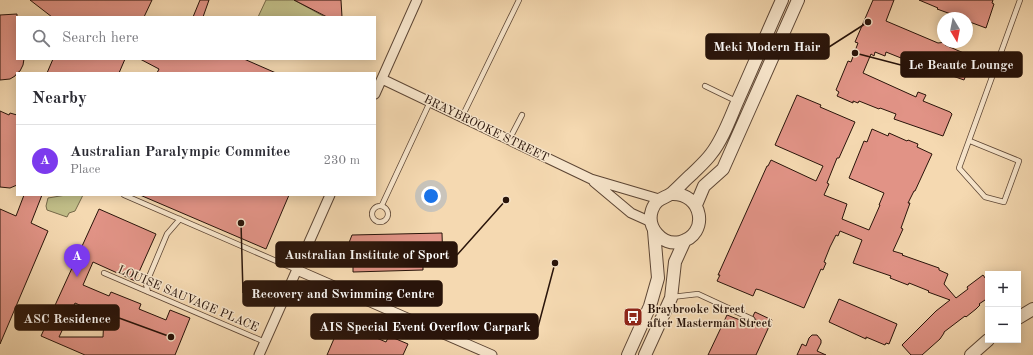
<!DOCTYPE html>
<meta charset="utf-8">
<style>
body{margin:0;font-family:"Old Standard TT",serif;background:#f2f2f3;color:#2b2b33}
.controls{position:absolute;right:12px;bottom:12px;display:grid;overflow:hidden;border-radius:0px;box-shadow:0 2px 10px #0003}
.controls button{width:36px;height:36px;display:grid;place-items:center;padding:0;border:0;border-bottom:1px solid #e1e1e2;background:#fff;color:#2b2b33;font:20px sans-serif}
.compass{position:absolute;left:937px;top:12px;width:36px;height:36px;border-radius:50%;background:#fff;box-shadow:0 2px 10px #0003;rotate:170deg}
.you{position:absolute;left:431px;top:196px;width:14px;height:14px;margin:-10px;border:3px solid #fff;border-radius:50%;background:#1a73e8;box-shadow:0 0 0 6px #1a73e833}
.badge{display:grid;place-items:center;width:26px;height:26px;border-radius:50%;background:#7c3aed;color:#fff;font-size:13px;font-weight:700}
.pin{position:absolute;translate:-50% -33px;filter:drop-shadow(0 1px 2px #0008)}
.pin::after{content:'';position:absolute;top:21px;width:14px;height:12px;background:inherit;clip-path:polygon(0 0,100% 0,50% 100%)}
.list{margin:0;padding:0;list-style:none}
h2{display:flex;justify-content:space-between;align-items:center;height:52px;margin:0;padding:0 16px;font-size:17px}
h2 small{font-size:13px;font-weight:400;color:#7c7c81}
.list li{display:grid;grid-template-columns:26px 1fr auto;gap:12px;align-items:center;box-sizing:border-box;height:72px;padding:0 16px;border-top:1px solid #e1e1e2}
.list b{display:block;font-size:15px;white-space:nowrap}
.list p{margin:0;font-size:13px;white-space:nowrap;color:#7c7c81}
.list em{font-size:13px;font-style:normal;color:#7c7c81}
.icon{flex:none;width:22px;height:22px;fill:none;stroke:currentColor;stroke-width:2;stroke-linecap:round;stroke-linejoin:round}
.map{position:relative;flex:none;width:1033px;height:355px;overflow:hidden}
.search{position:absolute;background:#fff;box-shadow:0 2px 10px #0003;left:16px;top:16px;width:360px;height:44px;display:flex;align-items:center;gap:10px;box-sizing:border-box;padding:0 14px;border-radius:0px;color:#7c7c81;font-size:15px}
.panel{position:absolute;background:#fff;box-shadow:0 2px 10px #0003;left:16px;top:72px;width:360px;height:124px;border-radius:0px}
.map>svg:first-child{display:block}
</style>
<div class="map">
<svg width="1033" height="355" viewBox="0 0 1033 355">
<rect width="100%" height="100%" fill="#f5d9b1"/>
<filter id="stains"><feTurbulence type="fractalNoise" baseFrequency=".005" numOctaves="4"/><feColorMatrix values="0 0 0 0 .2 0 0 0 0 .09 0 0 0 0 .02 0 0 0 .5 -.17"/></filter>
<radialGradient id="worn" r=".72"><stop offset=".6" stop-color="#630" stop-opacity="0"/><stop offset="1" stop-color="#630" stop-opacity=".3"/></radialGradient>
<!-- green -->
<path fill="#c1be88" stroke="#756949" d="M266 0H294L325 17H258Z
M66 195H83L75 211 69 213 67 217 47 210 46 206 48 198Z"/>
<!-- building -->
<path fill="#e19386" stroke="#29140a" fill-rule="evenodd" d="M30 0H152L144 17H52Z
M200 0H209L203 17H193Z
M294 0H341L342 17H327Z
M873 0H894L886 21 938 43 946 42 945 45 973 57 964 80 916 63 917 61 902 55 901 58 886 52 885 56 875 52 874 56 871 54 863 73 916 97 918 92 926 95 923 101 950 112 952 114 943 136 894 119 896 114 880 108 879 109 859 101 858 103 853 101V103L837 96 839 92 836 90 848 61 851 62 858 43 855 42Z
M919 0H993L992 3 994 4 986 28 967 21V18H962L937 9 938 8Z
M17 14V59H24L23 65 20 71 17 73 15 76 10 79 0 80V15Z
M53 59H125L119 73H47Z
M140 59H244L276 73H157L159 69Z
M797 95 821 105 820 107 855 122 839 158H837L827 183 829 184 824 195 847 204 842 219 869 230 880 205H879L884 193 849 178 864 141 867 142 872 129 888 136 889 133 907 141 908 140 918 144 917 147 932 154 915 191H914L908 203H910L901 228 903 229 893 251 903 254 902 255 939 268V270L948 274 944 284 956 298 968 289 967 287 983 275 988 282V298L979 304 980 305 976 309 966 317 965 316 944 332V333L940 339 922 355H911L902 345 936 311 950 300 928 292 929 291 909 283 908 285 890 278 891 276 853 263 862 240 840 231 838 236 836 235 830 247 824 262 826 263 823 270 821 269 804 308 760 290 756 289 753 296 717 281 720 275H718L731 246 767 166H768L771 160 816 181 823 166 775 145Z
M0 111 9 115 10 113 17 115V185L10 188 0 187Z
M24 195H42L31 223 48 231 0 344V209L16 216Z
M140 195H289L266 249Z
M99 209 156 234 135 281 93 262 83 285 109 296 111 292 141 304 139 309 166 320 170 310 190 318 175 355H85L41 336ZM75 303 104 316 103 337H59Z
M442 233 443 264H423V270L353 272V262L343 258 352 235Z
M839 299 897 324 889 344 886 343 885 345 866 337V339L829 322Z
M755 312 772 320 756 355H708L727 315 740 320 741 318 752 323 756 320 753 316Z
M339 327 358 335 360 331 386 342 389 336 408 344 403 355H327Z
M812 335H817L821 340V343L817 351 826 355H797L802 344 806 346 809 338Z"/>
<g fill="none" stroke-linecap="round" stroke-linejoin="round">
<!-- service casing -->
<g stroke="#5c4534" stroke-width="6">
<path id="service" d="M727 38 758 52
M705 86 736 101
M462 117 519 0
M509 140 522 115
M970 141 1019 161 1004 202 985 197 959 168 1020 0
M124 195 297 270
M382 205 430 102
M372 214a8 8 0 1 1 16 0a8 8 0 1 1-16 0Z
M104 273 265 342
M148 292 146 284 167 234 180 219
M672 297 698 294 752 319"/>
</g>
<!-- minor casing -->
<g stroke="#5c4534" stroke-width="11">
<path id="minor" d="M382 79 591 179 659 199
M375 94 417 0
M594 182 631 213 651 222
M297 270 492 355
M259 355 330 195"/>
</g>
<!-- tertiary casing -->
<g stroke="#5c4534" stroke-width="14">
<path id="tertiary" d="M671 194C703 192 710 235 680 242 662 246 646 227 652 210 656 198 664 199 672 193 679 187 685 180 692 174 698 168 706 161 711 154 723 139 730 118 738 100 753 67 767 33 782 0
M696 205 704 186 723 169 798 0
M1018 318 1033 309
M628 355 650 306 658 278 654 231
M645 355 671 298 675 262 685 240
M971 355 988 340"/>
</g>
<!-- service -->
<use href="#service" stroke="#f8e6cc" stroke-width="4.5"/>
<!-- minor -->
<use href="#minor" stroke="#f8e6cc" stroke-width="9"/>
<!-- tertiary -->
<use href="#tertiary" stroke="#f8e6cc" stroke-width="12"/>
</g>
<!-- icons -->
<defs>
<g id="bus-square" transform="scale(1)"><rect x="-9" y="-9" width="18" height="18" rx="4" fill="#8f2418" stroke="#f8e6cc"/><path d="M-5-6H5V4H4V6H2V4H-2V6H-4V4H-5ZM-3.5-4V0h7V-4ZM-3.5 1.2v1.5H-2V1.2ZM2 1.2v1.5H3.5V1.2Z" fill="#fff"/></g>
</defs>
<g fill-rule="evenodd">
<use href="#bus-square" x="633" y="317"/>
</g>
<g text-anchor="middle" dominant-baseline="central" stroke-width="3" stroke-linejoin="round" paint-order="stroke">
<!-- street labels -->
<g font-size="12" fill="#29140a" stroke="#f8e6cc">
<text transform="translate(486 129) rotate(26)">BRAYBROOKE STREET</text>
<text transform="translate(188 299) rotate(23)">LOUISE SAUVAGE PLACE</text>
</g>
<!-- poi labels -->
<g font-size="12" font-weight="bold" fill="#29140a" stroke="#f8e6cc" text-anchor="start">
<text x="647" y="310">Braybrooke Street<tspan x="647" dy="14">after Masterman Street</tspan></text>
</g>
</g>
<!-- callouts -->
<path fill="none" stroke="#29140a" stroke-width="1.5" d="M868 22L829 47M855 53L901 65M506 200L457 255M241 223L243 293M171 337L119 318M555 263L538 327"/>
<g fill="#29140a" stroke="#f8e6cc" stroke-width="1.5">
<circle cx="868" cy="22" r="4"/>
<circle cx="855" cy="53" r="4"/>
<circle cx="506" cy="200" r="4"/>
<circle cx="241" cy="223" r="4"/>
<circle cx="171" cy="337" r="4"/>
<circle cx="555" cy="263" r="4"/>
</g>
<g fill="#29140a" stroke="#29140a" stroke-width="1.5">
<rect x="706" y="34" width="123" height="25" rx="4"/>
<rect x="901" y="52" width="121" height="25" rx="4"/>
<rect x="276" y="242" width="181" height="25" rx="4"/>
<rect x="243" y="281" width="199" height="25" rx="4"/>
<rect x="15" y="305" width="104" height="25" rx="4"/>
<rect x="311" y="314" width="227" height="25" rx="4"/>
</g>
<g font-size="13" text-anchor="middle" font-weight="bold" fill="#fff">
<text x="767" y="51">Meki Modern Hair</text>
<text x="961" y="69">Le Beaute Lounge</text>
<text x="367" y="259">Australian Institute of Sport</text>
<text x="343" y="298">Recovery and Swimming Centre</text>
<text x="67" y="323">ASC Residence</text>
<text x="425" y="331">AIS Special Event Overflow Carpark</text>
</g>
<rect width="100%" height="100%" filter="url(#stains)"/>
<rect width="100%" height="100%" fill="url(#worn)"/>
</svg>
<div class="controls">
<button>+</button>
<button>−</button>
</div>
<svg class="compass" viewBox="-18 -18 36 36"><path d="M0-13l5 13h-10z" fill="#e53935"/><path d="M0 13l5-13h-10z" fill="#7c7c81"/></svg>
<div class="you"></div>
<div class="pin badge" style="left:77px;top:277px">A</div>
<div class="search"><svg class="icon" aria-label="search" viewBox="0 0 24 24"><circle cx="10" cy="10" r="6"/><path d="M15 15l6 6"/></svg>Search here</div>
<section class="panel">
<h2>Nearby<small></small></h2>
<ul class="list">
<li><span class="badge">A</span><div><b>Australian Paralympic Commitee</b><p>Place</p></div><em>230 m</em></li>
</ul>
</section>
</div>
